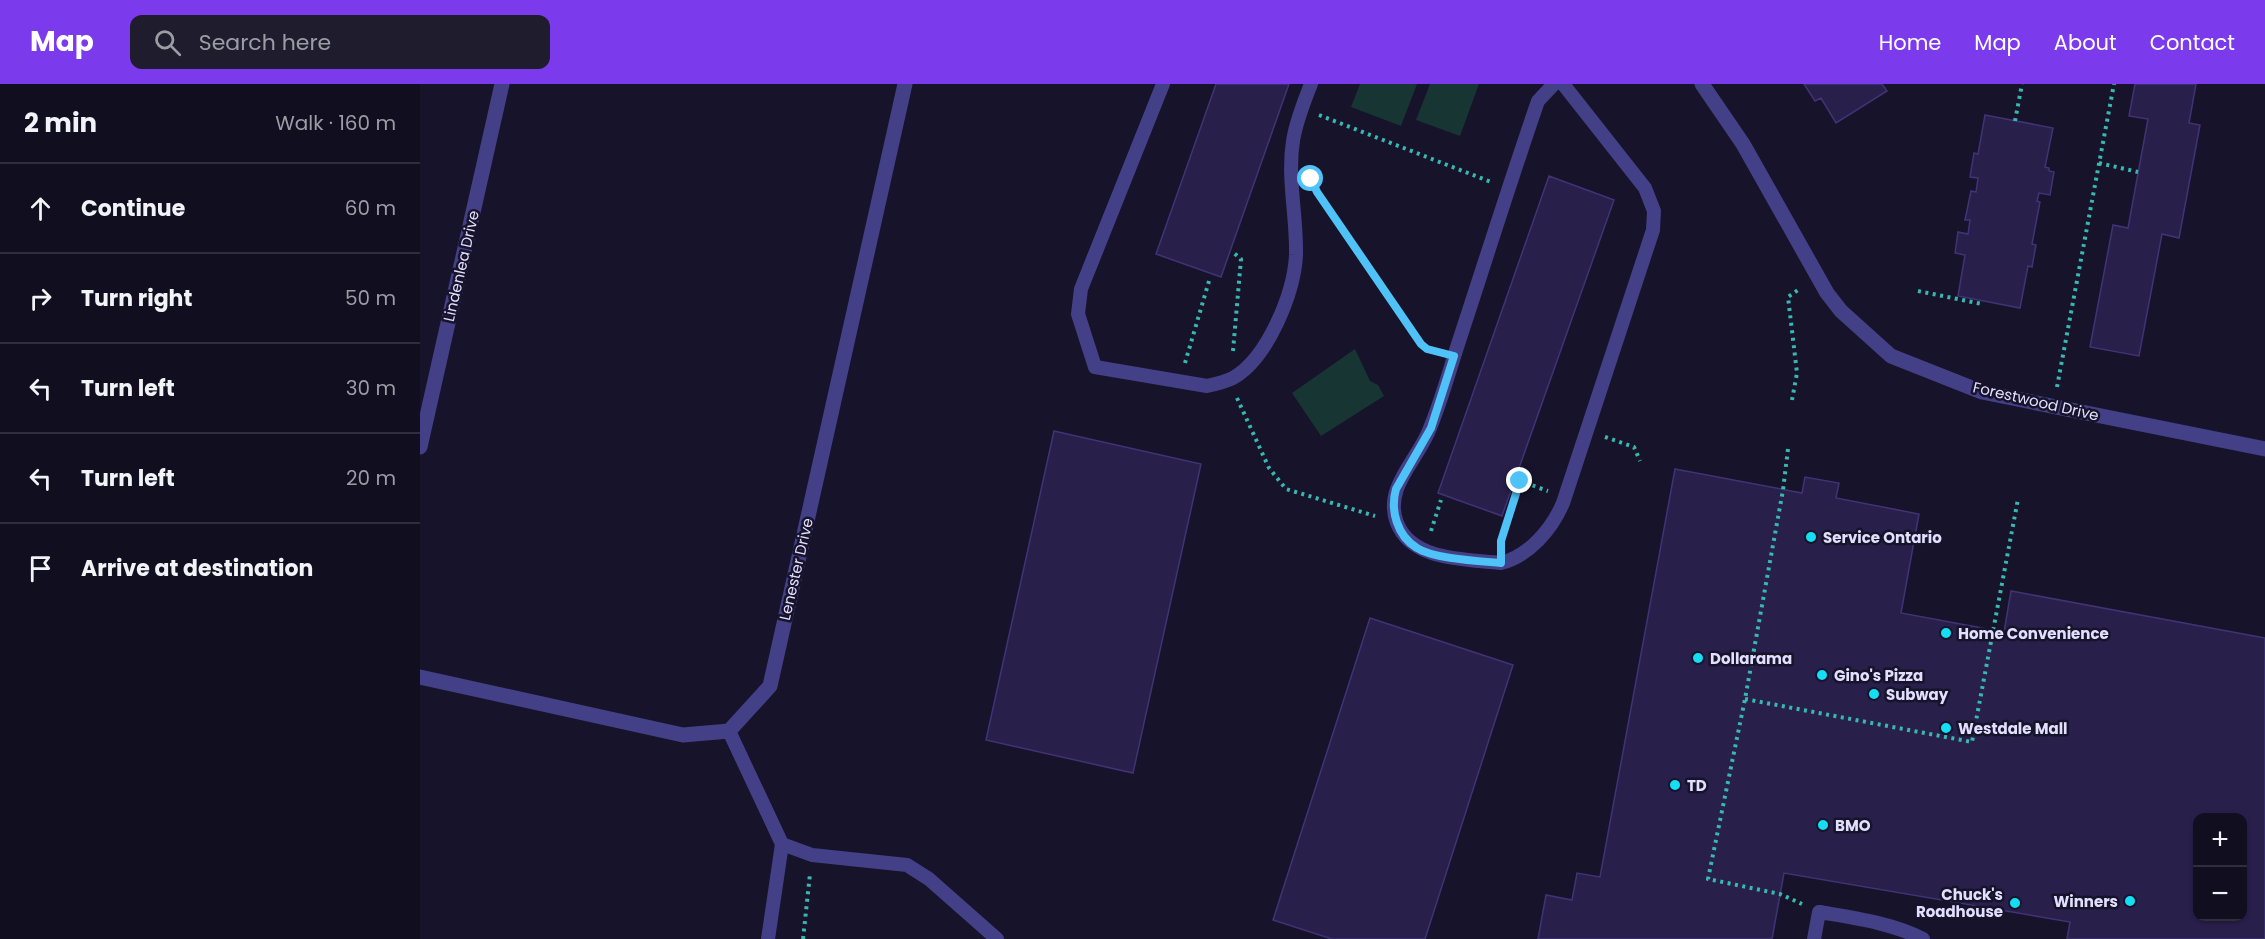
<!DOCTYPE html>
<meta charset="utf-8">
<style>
body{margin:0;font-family:Poppins,sans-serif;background:#1e1c2d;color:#f1f3f6}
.controls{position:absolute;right:18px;bottom:18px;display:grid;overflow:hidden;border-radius:12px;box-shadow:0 2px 4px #0004}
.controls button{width:54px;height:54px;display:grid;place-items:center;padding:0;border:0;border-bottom:2px solid #302e3e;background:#110e20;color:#f1f3f6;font:30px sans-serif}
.stop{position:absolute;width:18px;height:18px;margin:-14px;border:4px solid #4fc3f7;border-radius:50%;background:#fff}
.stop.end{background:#4fc3f7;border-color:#fff;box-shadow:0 2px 6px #0008}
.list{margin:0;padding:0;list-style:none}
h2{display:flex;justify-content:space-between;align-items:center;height:78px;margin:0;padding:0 24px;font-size:26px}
h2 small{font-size:20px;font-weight:400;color:#9c9ca5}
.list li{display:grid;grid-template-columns:39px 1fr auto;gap:18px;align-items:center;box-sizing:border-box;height:90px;padding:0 24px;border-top:2px solid #302e3e}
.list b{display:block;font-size:22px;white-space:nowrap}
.list em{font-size:20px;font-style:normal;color:#9c9ca5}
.icon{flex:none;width:33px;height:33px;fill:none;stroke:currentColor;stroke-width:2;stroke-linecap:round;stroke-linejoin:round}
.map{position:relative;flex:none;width:1845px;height:855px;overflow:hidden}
header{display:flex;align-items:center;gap:36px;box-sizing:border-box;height:84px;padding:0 30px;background:#7c3aed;color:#fff}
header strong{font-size:28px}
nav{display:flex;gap:33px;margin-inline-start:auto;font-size:21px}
.search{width:420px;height:54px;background:#1e1c2d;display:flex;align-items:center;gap:15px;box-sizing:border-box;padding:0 21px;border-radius:12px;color:#9c9ca5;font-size:22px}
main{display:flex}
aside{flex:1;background:#110e20}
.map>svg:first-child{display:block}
</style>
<header>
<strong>Map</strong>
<div class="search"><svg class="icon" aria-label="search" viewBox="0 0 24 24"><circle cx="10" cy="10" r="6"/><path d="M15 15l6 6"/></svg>Search here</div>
<nav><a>Home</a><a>Map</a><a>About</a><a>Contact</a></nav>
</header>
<main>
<aside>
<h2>2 min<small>Walk · 160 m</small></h2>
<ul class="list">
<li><svg class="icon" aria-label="ahead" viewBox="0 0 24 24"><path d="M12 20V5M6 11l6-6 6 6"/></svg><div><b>Continue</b></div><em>60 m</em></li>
<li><svg class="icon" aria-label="right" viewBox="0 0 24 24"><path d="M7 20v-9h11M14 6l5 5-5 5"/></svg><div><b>Turn right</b></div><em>50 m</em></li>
<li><svg class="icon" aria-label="left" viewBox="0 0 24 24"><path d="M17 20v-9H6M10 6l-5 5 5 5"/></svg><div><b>Turn left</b></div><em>30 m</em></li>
<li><svg class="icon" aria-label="left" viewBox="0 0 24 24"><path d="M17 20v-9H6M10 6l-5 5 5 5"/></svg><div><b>Turn left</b></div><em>20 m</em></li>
<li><svg class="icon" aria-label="arrive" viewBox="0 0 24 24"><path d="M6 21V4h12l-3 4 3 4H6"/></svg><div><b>Arrive at destination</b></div></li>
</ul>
</aside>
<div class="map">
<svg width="1845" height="855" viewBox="0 0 1845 855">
<rect width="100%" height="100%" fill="#17132b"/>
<!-- green -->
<path fill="#163533" d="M940 0H997L981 42 931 23Z
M1010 0H1059L1040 52 996 36Z
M935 265 950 297 958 301 964 312 901 352 872 309Z"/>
<!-- building -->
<path fill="#28204b" stroke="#403376" stroke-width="1.5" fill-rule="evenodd" d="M796 0H869L801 193 736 170Z
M1384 0H1462L1467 7 1416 39 1401 14 1395 17Z
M1715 0H1776L1769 39 1780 41 1759 154 1742 150 1719 272 1670 263 1693 141 1708 144 1728 35 1709 32Z
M1565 31 1633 44 1625 83 1629 84V87L1634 88 1630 111 1619 109 1617 117 1620 118 1612 160 1616 161 1612 183 1608 182 1600 224 1538 212 1545 171 1535 169 1538 148 1548 150 1550 136H1545L1551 107 1556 108 1558 94 1550 93 1554 69 1558 70Z
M1129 92 1194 116 1082 432 1018 409Z
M634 347 781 380 713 689 566 656Z
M1255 385 1382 409 1385 393 1419 399 1416 414 1499 430 1481 529 1584 548 1591 507 1845 554V855H1647L1650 838 1364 789 1352 855H1118L1126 811 1152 816 1157 789 1180 793ZM1778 734H1822V832H1778Z
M950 534 1093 581 1005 855H912L853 836Z"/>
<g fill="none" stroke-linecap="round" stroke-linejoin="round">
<!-- path -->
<path stroke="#37b8b0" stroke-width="4" stroke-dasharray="3 4.5" stroke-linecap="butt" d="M899 31 1071 98
M1595 37 1602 0
M1679 79 1718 88
M893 100 1001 260 1007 265 1014 267
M1498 207 1562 220
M813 267 821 175 814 169
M765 279 789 197
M1637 303 1694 0
M817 314 849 384 866 405 955 432
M1372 316 1377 289 1368 213 1381 204
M1185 353 1214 363 1220 377
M1368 365 1363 406 1325 615 1288 795 1360 810 1382 820
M1011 447 1021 416
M1082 456 1100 397 1128 407
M1325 615 1552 658 1598 415
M383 855 390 790"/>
<!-- service -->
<path stroke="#434087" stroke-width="14" d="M743 0 661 205 658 230 675 283 787 302C796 300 805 298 813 294 848 274 874 209 876 171 877 133 867 94 873 57 876 37 884 18 891 0
M1134 0 1118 17C1091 95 1066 175 1040 254 1030 284 1022 315 1010 344 999 375 963 403 977 439 992 477 1045 475 1081 479 1109 472 1132 445 1143 419L1233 146 1234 127 1225 104 1143 0
M309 647 362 760 348 855
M362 760 392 771 487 781 509 795 577 855
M1394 855 1399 828C1434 834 1472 839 1503 855"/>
<!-- minor -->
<path stroke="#434087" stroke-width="15" d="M0 363 82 0
M0 593 263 651 309 647 350 602 485 0"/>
<!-- tertiary -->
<path stroke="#434087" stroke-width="15" d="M1282 0 1323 60 1407 209 1421 227 1471 272 1562 308 1845 365"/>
</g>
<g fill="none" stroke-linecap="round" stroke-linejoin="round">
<!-- route -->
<path stroke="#4fc3f7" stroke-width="8" d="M891 95 897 108 1001 260 1007 265 1034 272 1011 344 976 405C970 426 977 452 997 464 1014 475 1059 477 1081 479V457L1100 397"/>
</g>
<!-- markers -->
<g fill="#14def3" stroke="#17132b" stroke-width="2">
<circle cx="1391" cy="453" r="6"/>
<circle cx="1526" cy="549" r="6"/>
<circle cx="1278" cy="574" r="6"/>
<circle cx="1402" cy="591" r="6"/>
<circle cx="1454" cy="610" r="6"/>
<circle cx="1526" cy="644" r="6"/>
<circle cx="1255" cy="701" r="6"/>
<circle cx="1403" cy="741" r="6"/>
<circle cx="1710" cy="817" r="6"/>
<circle cx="1595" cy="819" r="6"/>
</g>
<g text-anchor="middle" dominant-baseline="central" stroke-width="5" stroke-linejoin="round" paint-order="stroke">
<!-- street labels -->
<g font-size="15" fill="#e2defd" stroke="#17132b">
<text transform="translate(41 182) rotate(-77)">Lindenlea Drive</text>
<text transform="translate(1616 317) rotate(13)">Forestwood Drive</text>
<text transform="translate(376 485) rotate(-77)">Lenester Drive</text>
</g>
<!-- poi labels -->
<g font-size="15" font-weight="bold" fill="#e2defd" stroke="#17132b" text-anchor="start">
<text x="1403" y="453">Service Ontario</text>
<text x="1538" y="549">Home Convenience</text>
<text x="1290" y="574">Dollarama</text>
<text x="1414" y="591">Gino's Pizza</text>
<text x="1466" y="610">Subway</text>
<text x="1538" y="644">Westdale Mall</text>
<text x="1267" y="701">TD</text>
<text x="1415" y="741">BMO</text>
<text x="1583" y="810" text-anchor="end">Chuck's<tspan x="1583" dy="17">Roadhouse</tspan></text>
<text x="1698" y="817" text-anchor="end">Winners</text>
</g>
</g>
</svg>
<div class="controls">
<button>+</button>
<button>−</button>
</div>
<div class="stop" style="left:891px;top:95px"></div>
<div class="stop end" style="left:1100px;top:397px"></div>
</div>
</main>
